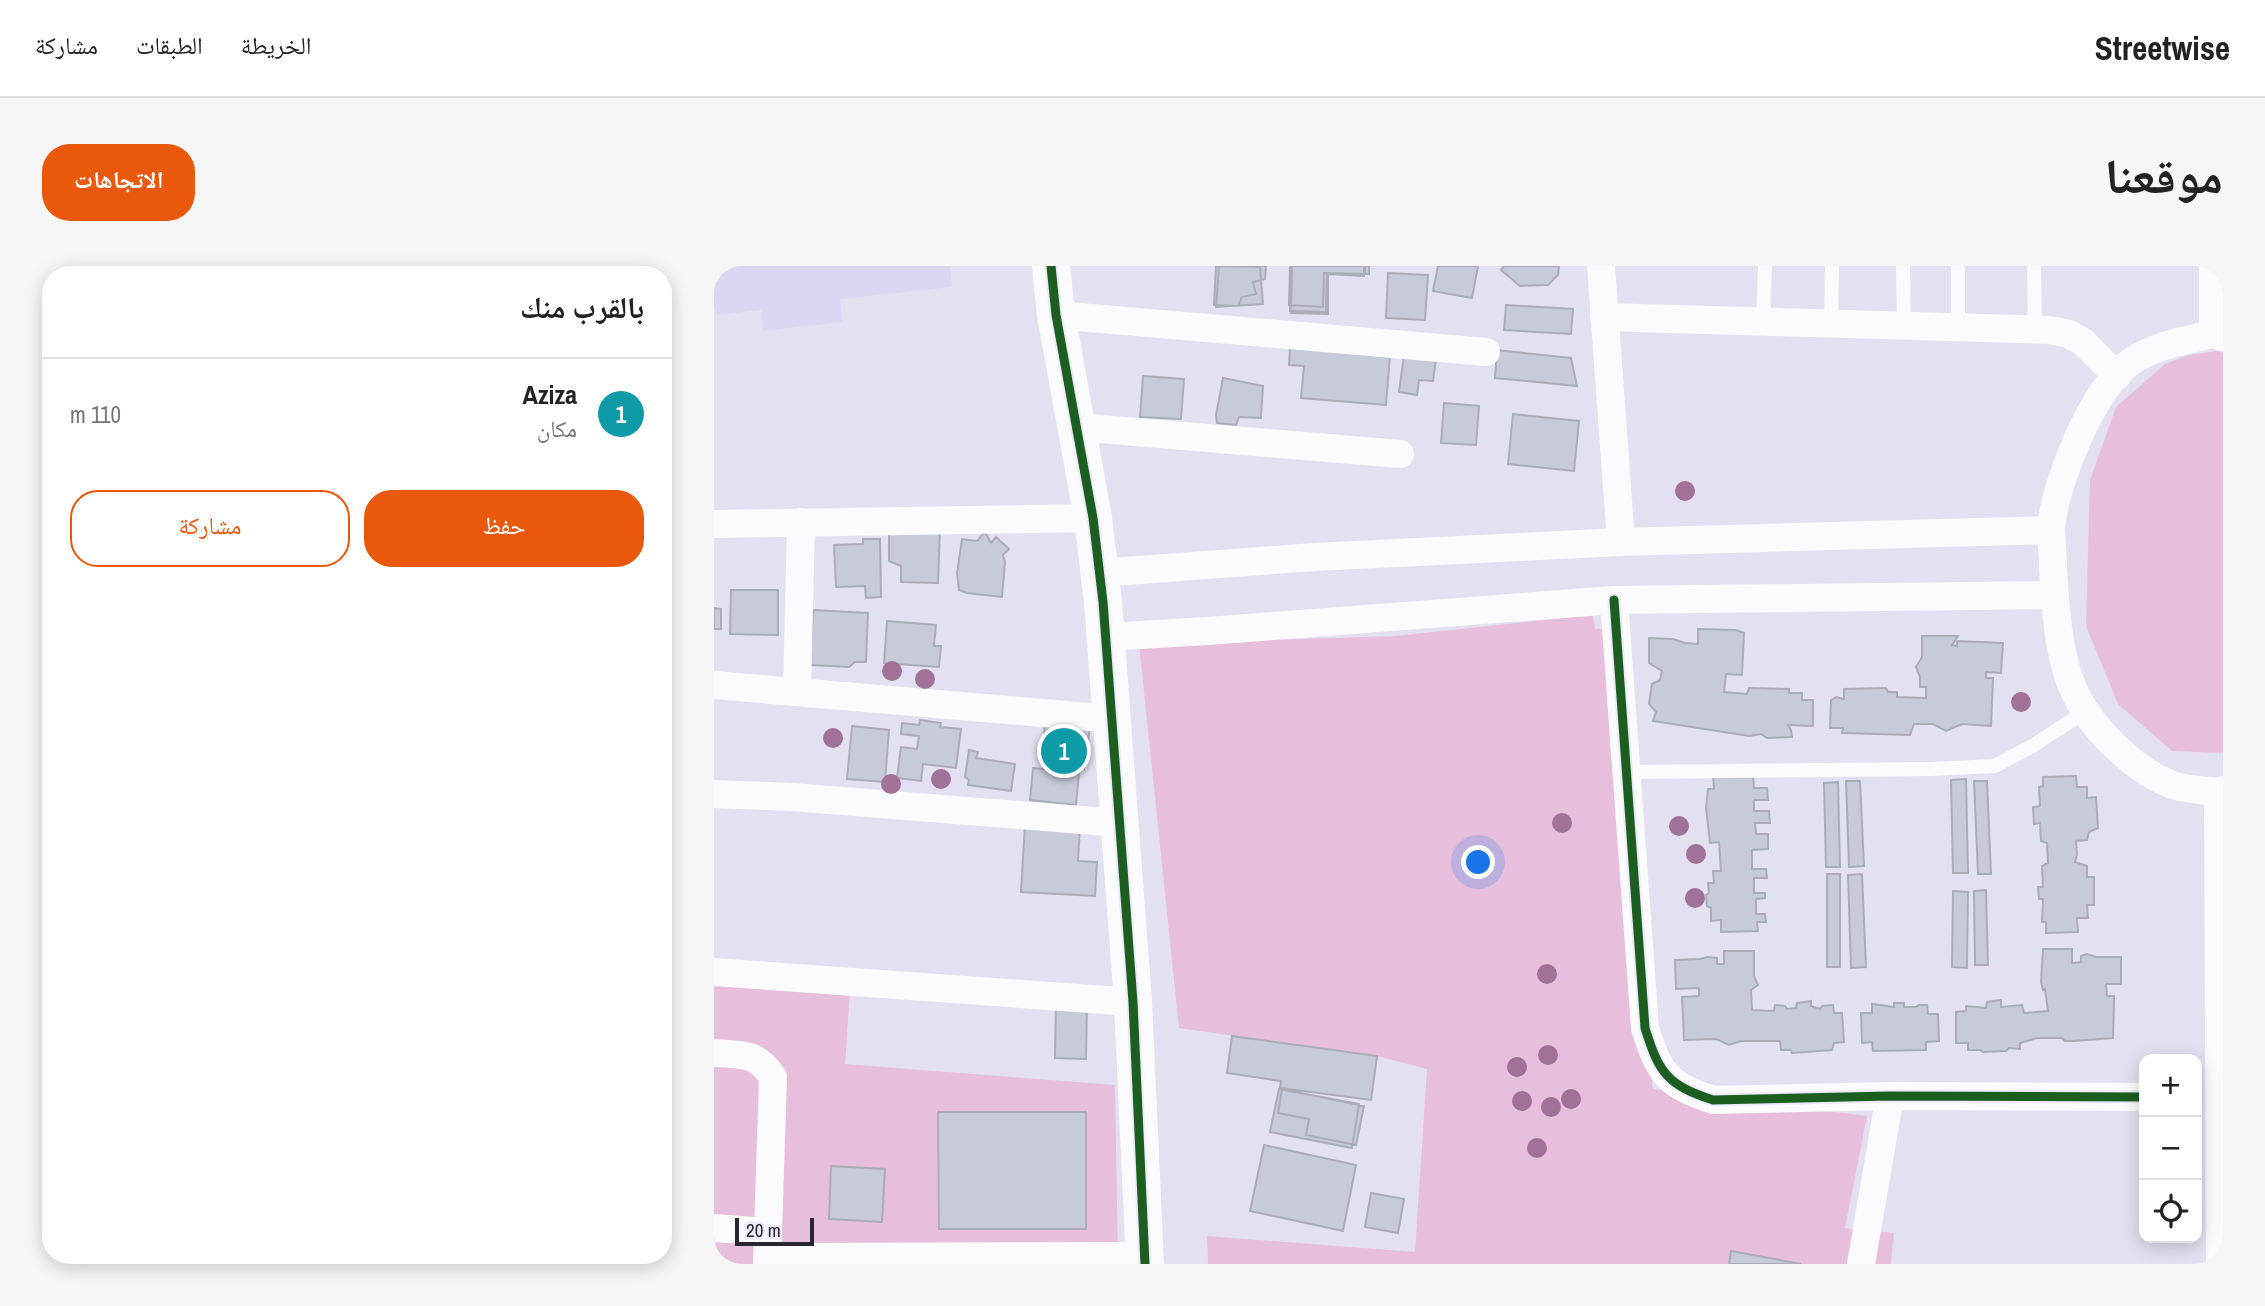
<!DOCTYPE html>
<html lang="ar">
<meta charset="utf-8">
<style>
body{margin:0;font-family:"Archivo Narrow","Noto Naskh Arabic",sans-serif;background:#f6f6f6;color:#222;direction:rtl}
.controls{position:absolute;right:21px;bottom:21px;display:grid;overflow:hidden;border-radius:14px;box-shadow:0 4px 18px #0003}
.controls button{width:63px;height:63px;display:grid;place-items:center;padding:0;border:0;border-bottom:2px solid #e0e0e0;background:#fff;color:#222;font:35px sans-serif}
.scale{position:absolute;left:21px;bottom:18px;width:79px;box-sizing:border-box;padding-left:7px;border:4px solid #282731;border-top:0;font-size:19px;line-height:24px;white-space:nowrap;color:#282731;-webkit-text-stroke:5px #eceafb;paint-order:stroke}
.you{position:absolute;left:765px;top:597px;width:24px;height:24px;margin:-18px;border:5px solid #fff;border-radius:50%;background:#1a73e8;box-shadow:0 0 0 10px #1a73e833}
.badge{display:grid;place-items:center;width:46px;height:46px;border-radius:50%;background:#ea580c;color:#fff;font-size:23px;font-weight:700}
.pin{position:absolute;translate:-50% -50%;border:4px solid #fff;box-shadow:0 2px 7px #0006}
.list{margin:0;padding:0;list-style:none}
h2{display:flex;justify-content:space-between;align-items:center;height:91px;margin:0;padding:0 28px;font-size:30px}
h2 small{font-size:23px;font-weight:400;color:#767676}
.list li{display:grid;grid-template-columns:46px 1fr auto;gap:21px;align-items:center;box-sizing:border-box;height:112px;padding:0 28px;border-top:2px solid #e0e0e0}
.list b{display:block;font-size:26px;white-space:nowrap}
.list p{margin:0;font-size:23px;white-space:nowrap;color:#767676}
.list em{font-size:23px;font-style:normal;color:#767676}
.actions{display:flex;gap:14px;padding:21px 28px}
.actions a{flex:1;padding:16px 0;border:2px solid #ea580c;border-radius:28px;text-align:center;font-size:24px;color:#ea580c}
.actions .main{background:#ea580c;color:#fff}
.icon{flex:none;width:38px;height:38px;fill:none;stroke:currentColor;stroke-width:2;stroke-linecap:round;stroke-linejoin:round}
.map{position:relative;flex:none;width:1509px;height:998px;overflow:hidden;direction:ltr;border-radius:28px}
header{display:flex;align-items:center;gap:42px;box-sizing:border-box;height:98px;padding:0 35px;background:#fff;border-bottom:2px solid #e0e0e0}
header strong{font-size:33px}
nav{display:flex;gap:38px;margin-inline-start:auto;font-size:24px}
.intro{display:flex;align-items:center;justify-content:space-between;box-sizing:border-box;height:168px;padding:0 42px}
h1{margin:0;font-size:49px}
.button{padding:18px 32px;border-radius:28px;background:#ea580c;color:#fff;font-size:24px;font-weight:700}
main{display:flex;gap:42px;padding:0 42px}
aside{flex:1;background:#fff;border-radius:28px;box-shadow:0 4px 18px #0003}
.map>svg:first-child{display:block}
</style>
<header>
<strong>Streetwise</strong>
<nav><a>الخريطة</a><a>الطبقات</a><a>مشاركة</a></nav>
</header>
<div class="intro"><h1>موقعنا</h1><a class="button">الاتجاهات</a></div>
<main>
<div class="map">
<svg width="1509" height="998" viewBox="0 0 1509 998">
<rect width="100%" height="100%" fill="#e3e1f1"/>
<!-- built -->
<path fill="#dad7f2" d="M0 0H236L238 21 126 33 128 56 49 65 47 44 3 49 0 42Z"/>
<!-- green -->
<path fill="#e7bfdc" d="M1503 85 1509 87V487L1458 485 1404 438 1372 360 1376 214 1402 141 1451 98 1475 89Z
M879 349 881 363H892L896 483 939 823 1153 850 1131 962 1180 967 1177 998H494L493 970 701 986 713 803 663 790 465 762 425 378 681 370Z
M0 715 136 725 131 798 401 819 404 998H0Z"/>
<!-- building -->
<path fill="#c7cad8" stroke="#abacb8" stroke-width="2" d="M502 0H552L551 13 539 16 542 28 528 31 524 40 500 39Z
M505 0 546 1 549 38 502 41Z
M576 0H655V8L610 7 609 41 575 39Z
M577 0H650V10L613 8 612 46 576 45Z
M578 0H651V8H614V48L577 47Z
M724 0H764L758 32 719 25Z
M790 0H845L844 9 834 19 806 20 787 4Z
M674 7 714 9 711 54 672 52Z
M792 39 859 43 857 68 790 64Z
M576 82 676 90 672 139 587 132 590 100 575 99Z
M783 84 857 92 863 120 781 112Z
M690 89 722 93 719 115 705 114 703 129 685 126Z
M429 110 470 113 467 153 426 151Z
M509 112 549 120 547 152 525 151 522 159 503 157 502 149Z
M730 137 765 140 762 179 727 177Z
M799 148 865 155 860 205 794 198Z
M175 261 226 263 224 317 187 316V300L175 295Z
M271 266 277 277 282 271 295 283 289 289 291 296 288 331 253 327 245 324 243 307 248 273 263 275Z
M149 273H166L167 331 152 332 151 320 122 321 120 279 149 278Z
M17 324H64V369L16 368Z
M0 342 7 343V363H0Z
M99 344 154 347 152 396H141L135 401 96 399Z
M173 355 222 359 220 380H227L225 401 170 397Z
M984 363 1022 364 1030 367 1028 409 1012 408 1010 426 1033 428 1035 422 1075 423V427H1088V434H1099V460L1074 459 1077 464 1078 471 1053 472 1047 468 1035 470 939 455 942 446 935 438 938 418 946 414 948 405 935 397V372L959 373 971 377 984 378Z
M1208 370H1244L1238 379 1243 380V375L1289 377 1287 407 1272 406V412H1279L1277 460 1248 458 1232 465 1219 458H1200L1196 469 1128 467 1129 462H1116L1117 434 1122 431 1130 433V423L1172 422 1174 426H1183V431L1212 432V421H1206V411L1202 401 1208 391Z
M206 454 227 457 226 461 247 463 242 502 209 498 207 515 183 512 187 481 203 483 205 470 187 468 188 457 205 459Z
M331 455 376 461 370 503 327 497 330 473 338 474V470L330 469Z
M138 460 175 464 171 516 133 513Z
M255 484 264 486 262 492 301 498 297 525 254 519 255 514 251 511Z
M319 502 365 507 362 539 316 534Z
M999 509H1039L1040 522H1053L1054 534H1040V545H1055L1056 557H1041L1042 568H1054V583L1038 584V603H1052L1053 612H1040V627H1051V632L1042 633V648H1051L1052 656H1043L1044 665 1007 666V654L997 655V642L993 640 992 629 995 627 994 617H1000L999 605H1007L1005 576 996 577 992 542 994 523H1000Z
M1362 510 1363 521H1373V532L1382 531 1384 562 1375 566 1373 574 1362 575 1363 588 1361 596 1373 600V611H1380V639H1373L1374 652H1363L1364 666 1332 667V656H1328L1329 633H1325L1324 621H1329L1328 600 1334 597 1333 577 1327 575 1326 557 1320 558 1319 541 1326 540 1325 521 1329 520V511Z
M1252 513 1254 607H1239L1237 514Z
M1132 515H1146L1150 600 1135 601Z
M1260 515H1273L1277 608H1264Z
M1124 516 1126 601H1112L1110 517Z
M311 558 366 561 364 595 383 596 381 630 307 626Z
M1113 608H1126V701H1113Z
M1148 608 1152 701 1137 702 1134 609Z
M1272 624 1274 699H1261L1260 625Z
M1239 625 1254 626 1253 702 1238 701Z
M1329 683H1358V697L1367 696V690L1373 688 1382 691H1407V718H1392L1393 730H1400V735L1399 772 1359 775H1351L1348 772H1323L1306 777V783L1295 782 1292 785 1269 786 1266 784H1254V777H1242V746L1252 745V740L1272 742 1273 736 1287 734V741L1308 739 1310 747 1334 745 1331 723 1329 724 1327 716Z
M1010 685H1040V710L1044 719 1037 724 1038 744 1060 745 1061 739 1071 740 1073 743 1082 742 1083 737 1097 735V740L1106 743 1108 740 1119 739 1120 747H1128L1130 776 1120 777 1118 784 1078 787 1077 784H1067L1066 775H1027L1015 779 1002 773 970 774 968 731 985 730V722L962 723 961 694 986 693 993 691 1003 692V698H1010Z
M342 735H373L372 793 341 792Z
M1180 737H1190V741H1202L1205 739H1213L1214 748H1224L1225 775 1212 776V784L1159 785 1158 776 1148 777 1147 747H1158V738L1180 741Z
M518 770 663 790 657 834 566 822 567 815 513 807Z
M565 823 645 838 638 882 556 866Z
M568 823 650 840 642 879 592 869 595 853 564 847Z
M224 846H372V963H225Z
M550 879 642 899 629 965 536 945Z
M117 900 171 903 168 956 115 953Z
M657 927 690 933 684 967 651 961Z
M1017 985 1087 998H1015Z"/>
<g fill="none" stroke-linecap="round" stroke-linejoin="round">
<!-- lane -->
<path stroke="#fbfafd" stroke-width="14" d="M1189 0 1190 60
M1320 0 1321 64
M1049 56 1051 0
M1117 58 1118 0
M1244 62V0
M912 506 1217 503 1281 500 1320 479 1372 445"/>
<!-- street -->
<path stroke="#fbfafd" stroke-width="28" d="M887 0 907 276
M1499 0V68
M342 49 772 86
M890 51 1336 64 1355 68 1369 76 1403 110
M1509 71 1499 68C1470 75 1440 79 1415 97 1378 124 1341 217 1337 262 1337 274 1339 287 1339 299 1341 339 1344 393 1362 429 1379 464 1424 508 1462 520 1475 524 1490 524 1504 526L1509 524
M362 161 686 188
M0 258 379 252
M385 307 600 291 907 276 1337 264
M900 334 931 762C945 807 953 819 999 834L1176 830 1430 831
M392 371 494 365 900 334 1341 329
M0 419 399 453
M83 426 87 256
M1504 526 1506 998
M0 528 78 531 405 557
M0 706 419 736
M0 787C28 789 42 786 59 811L53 998
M0 962 53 966
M53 991 430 990
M1147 998 1176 830"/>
<!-- secondary -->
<path stroke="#fbfafd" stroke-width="38" d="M337 0 342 49 379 252 389 336 419 736 431 998"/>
<!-- cycleway casing -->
<g stroke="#eceafb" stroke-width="13">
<path id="cycleway" d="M337 0 342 49 379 252 389 336 419 736 431 998
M900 334 931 762C945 807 953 819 999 834L1176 830 1430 831"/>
</g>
<!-- cycleway -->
<use href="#cycleway" stroke="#1b5e20" stroke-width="9"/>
</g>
<!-- trees -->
<g fill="#a17197">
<circle cx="971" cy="225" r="10"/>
<circle cx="178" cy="405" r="10"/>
<circle cx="211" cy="413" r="10"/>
<circle cx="1307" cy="436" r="10"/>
<circle cx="119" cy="472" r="10"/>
<circle cx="227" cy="513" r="10"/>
<circle cx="177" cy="518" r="10"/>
<circle cx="848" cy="557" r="10"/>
<circle cx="965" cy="560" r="10"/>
<circle cx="982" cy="588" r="10"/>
<circle cx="981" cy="632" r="10"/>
<circle cx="833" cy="708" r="10"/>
<circle cx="834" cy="789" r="10"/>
<circle cx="803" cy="801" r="10"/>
<circle cx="857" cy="833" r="10"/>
<circle cx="808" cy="835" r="10"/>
<circle cx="837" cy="841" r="10"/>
<circle cx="823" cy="882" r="10"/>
</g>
</svg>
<div class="controls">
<button>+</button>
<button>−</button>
<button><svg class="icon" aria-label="locate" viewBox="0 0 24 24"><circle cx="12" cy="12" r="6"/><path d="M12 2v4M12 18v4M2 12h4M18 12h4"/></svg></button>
</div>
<div class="scale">20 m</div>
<div class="you"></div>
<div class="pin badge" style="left:350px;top:485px;background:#0f9aa8">1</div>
</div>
<aside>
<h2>بالقرب منك<small></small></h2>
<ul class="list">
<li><span class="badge" style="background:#0f9aa8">1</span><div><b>Aziza</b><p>مكان</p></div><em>110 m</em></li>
</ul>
<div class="actions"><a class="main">حفظ</a><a>مشاركة</a></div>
</aside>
</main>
